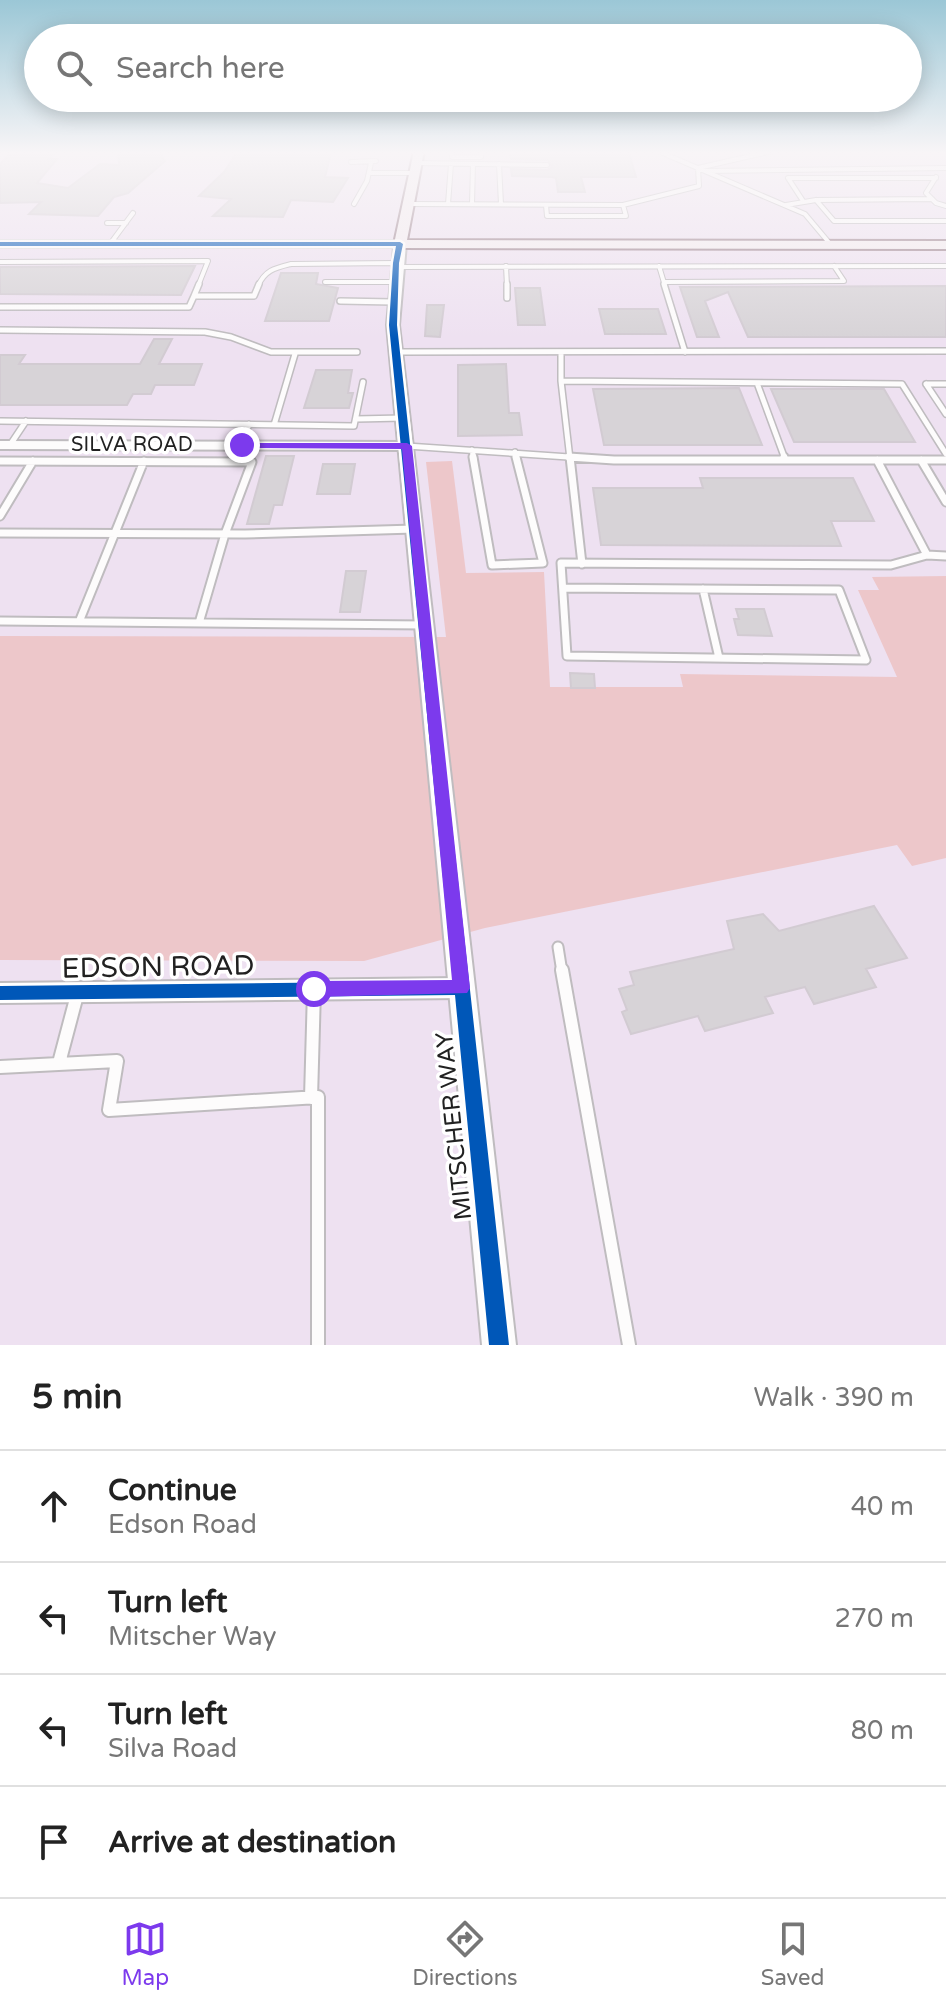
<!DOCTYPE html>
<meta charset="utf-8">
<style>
body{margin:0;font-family:"Varela Round",sans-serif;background:#f6f6f6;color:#222}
.stop{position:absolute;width:24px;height:24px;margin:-18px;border:6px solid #7c3aed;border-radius:50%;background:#fff}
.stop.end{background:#7c3aed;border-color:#fff;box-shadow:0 2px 8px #0008}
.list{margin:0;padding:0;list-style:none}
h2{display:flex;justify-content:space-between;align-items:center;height:104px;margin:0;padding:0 32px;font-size:34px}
h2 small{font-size:26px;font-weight:400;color:#767676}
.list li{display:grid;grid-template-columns:52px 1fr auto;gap:24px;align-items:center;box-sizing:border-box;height:112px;padding:0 32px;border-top:2px solid #e0e0e0}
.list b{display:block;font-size:30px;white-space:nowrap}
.list p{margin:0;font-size:26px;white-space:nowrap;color:#767676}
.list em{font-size:26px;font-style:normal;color:#767676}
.icon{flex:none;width:44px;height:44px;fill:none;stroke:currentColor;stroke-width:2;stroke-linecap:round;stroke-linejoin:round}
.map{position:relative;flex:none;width:946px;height:1345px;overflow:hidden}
.search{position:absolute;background:#fff;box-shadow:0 4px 20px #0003;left:24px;right:24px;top:24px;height:88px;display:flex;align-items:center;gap:20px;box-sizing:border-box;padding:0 28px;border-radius:44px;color:#767676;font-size:30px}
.sheet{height:552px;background:#fff}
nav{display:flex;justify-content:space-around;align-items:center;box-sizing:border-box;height:112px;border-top:2px solid #e0e0e0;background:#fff;font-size:22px;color:#767676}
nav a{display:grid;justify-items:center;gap:4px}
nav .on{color:#7c3aed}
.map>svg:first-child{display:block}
</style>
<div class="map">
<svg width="946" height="1345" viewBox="0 0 946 1345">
<rect width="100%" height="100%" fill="#efe9ee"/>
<!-- military -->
<path fill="#eee1f1" d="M0 151H946V1345H0Z"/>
<!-- grass -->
<path fill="#edc7ca" d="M452 461 466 573 544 572 550 687H683L680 674 897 677 858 590H879L872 577 946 576V858L912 866 897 845 485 928 364 961 0 960V636L446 637 426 462Z"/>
<!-- building -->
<path fill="#d7d3d7" stroke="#d2cbd2" stroke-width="2" d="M22 151H56L49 159H57L37 183 68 188 100 164 119 165 118 151H159L165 161 128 193 114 197 98 216 29 214 41 202 0 203V164L9 155H16Z
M238 151 331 153 325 177 348 178 333 202 291 200 283 217 213 216 231 199 199 196 224 172Z
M526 153H629L636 177H581L585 192H558L556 178 552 177 512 176 511 169 547 170 552 167 548 160 511 159 510 154Z
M195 266 181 295 0 294V267Z
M281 273H318L316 284 338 288 329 321H265Z
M946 286V337H748L728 292 705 301 719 337H697L680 287Z
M515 288H540L545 325H518Z
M427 305H444L440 337 425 336Z
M599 309H658L666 334H605Z
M154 339H172L159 364H202L194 385H155L151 394H133L127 405H0V355H25L19 364H140Z
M506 364 509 413H519L522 435 458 436V365Z
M316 370H352L348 393H353L349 408H304Z
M739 388 762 445H604L593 389Z
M771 389H884L915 442H794Z
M266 456H294L282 505H274L269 524H247Z
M323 464H355L350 494H317Z
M700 478H853L874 521H831L841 546 601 545 593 488H703Z
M346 571H366L360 612H340Z
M736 609H764L772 636 738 635 734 619H739Z
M570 673 594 674 595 688H571Z
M874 906 907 958 866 969 876 987 814 1004 805 987 765 997 773 1013 705 1031 698 1016 631 1034 622 1012 627 1010 619 989 634 985 630 972 734 949 727 921 763 914 779 931Z"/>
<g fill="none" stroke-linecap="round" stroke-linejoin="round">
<!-- service-far4 casing -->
<g stroke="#bfbcbf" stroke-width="6">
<path id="service-far4" d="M452 151V157H481V151
M658 151 805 214 831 245
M351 162 376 161
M417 163 547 165
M499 164 501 204
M705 171 946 168
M370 173H415
M936 177 926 193 936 203 946 206
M788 178H936
M788 178 803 201
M816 200 834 221H946
M354 204 367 181 371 163
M409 204 623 205 699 186 698 168 772 151
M448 204 451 164
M472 204 473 164
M546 205 547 216H626L623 205
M786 205 816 200 932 199
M107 223H126
M110 244 133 213
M0 262 208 261 198 286
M506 266 507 286
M659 266 665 286
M396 267 946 266
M325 282H394
M664 282 844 281 834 266
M258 286C265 270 275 268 291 264L396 263"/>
</g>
<!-- service-far3 casing -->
<g stroke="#bfbcbf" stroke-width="8">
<path id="service-far3" d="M507 284V298
M664 284 685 352
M194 296 199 284
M340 301 393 302
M0 307H189L194 296H254L259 284
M0 330 205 332 231 337 271 352H357
M397 352 946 351
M561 352V381L570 459
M561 381 902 384 946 454
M757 383 785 459
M926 384 946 414
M926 384H946
M356 419 403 418
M0 421 354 426 363 382
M274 425 295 354
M10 445 26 421
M242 445 249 424
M407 446 598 459
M472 450 474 459
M515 452 517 459"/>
</g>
<!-- service-far2 casing -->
<g stroke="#bfbcbf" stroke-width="11">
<path id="service-far2" d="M473 457 492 565 543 563 516 457
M569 457 614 460H946
M570 457 582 564
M784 457 785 460
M877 460 927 555 946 556
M921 460 946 502
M0 461 252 462 225 534 199 623
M0 516 33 461
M0 533 245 534 414 529
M563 588 839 590 866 660 567 656 561 563 891 565 927 555
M703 589 719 658
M0 621 425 625
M79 622 144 461"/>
</g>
<!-- service-far1 casing -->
<g stroke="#bfbcbf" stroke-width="13">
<path id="service-far1" d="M558 947 562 972"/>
</g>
<!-- service casing -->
<g stroke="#bfbcbf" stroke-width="16">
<path id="service" d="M562 970 629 1345
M59 1063 77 995
M0 1067 117 1061 109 1110 318 1097V1345
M311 1098 314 990"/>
</g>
<!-- minor casing -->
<g stroke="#bfbcbf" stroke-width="4">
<path id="minor" d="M0 441 407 442 413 446 407 450 0 449Z
M461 978 468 981 472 988 468 995 461 998 0 1003V983Z"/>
</g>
<!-- tertiary casing -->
<g stroke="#bfbcbf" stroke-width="4">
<path id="tertiary" d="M0 241H400L406 244 399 325 516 1345H482L387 325 394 247H0Z"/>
</g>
<!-- secondary casing -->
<g stroke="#9a808c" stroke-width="4">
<path id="secondary" d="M414 151H424L407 240 946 241V249L400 248 394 244Z"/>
</g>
<!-- service-far4 -->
<use href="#service-far4" stroke="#fdfcfc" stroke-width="4"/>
<!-- service-far3 -->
<use href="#service-far3" stroke="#fdfcfc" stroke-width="5"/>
<!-- service-far2 -->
<use href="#service-far2" stroke="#fdfcfc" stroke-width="7"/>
<!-- service-far1 -->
<use href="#service-far1" stroke="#fdfcfc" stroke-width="9"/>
<!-- service -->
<use href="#service" stroke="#fdfcfc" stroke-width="12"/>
<!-- minor -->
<use href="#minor" fill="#fdfcfc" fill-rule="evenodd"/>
<!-- tertiary -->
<use href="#tertiary" fill="#fdfcfc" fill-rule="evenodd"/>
<!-- secondary -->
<use href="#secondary" fill="#f4ecf0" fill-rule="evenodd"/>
<!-- cycleway casing -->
<g stroke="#fff" stroke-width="5">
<path id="cycleway" d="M0 242H400L403 244 399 263 397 325 509 1345H489L455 995 0 1000V986L453 981 389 325 393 263 396 246H0Z"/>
</g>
<!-- cycleway -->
<use href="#cycleway" fill="#0057b8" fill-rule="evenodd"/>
</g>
<!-- sky -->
<linearGradient id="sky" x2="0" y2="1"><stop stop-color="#9bc7d6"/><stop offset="0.45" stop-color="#f8f5f7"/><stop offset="1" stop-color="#f8f5f7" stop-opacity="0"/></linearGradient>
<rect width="946" height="339" fill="url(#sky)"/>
<!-- route -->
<path fill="#7c3aed" d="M239 443H407L412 446 470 988 467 993 314 997 308 995 305 989 308 984 314 981 452 980 402 449 242 448 237 445Z"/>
<g text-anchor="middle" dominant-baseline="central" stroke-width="7" stroke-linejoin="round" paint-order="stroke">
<!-- far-street labels -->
<g font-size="20" fill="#212121" stroke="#fff">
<text x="132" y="445">SILVA ROAD</text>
</g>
<!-- street labels -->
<g font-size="24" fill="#212121" stroke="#fff">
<text transform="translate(454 1126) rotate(-96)">MITSCHER WAY</text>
</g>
<!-- near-street labels -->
<g font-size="28" fill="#212121" stroke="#fff">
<text transform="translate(158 967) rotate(-1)">EDSON ROAD</text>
</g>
</g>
</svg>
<div class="stop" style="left:314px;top:989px"></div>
<div class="stop end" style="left:242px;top:445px"></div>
<div class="search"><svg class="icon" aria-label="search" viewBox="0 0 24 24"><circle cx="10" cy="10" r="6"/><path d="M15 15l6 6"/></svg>Search here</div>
</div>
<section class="sheet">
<h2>5 min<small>Walk · 390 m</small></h2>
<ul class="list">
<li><svg class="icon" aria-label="ahead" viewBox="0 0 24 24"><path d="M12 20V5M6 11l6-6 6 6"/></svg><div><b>Continue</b><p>Edson Road</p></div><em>40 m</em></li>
<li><svg class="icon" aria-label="left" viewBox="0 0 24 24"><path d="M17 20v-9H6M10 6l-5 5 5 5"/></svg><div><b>Turn left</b><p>Mitscher Way</p></div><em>270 m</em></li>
<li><svg class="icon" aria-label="left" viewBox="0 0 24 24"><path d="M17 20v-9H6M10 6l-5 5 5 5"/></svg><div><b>Turn left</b><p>Silva Road</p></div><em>80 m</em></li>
<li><svg class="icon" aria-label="arrive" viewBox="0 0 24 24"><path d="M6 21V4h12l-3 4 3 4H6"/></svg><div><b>Arrive at destination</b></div></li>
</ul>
</section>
<nav>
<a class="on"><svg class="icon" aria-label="map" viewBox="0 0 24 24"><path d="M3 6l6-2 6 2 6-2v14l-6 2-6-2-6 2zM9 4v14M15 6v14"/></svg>Map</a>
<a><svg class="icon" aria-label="directions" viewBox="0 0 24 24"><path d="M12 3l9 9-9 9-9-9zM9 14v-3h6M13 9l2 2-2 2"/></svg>Directions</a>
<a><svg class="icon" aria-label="saved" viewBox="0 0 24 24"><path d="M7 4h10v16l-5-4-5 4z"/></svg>Saved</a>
</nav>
